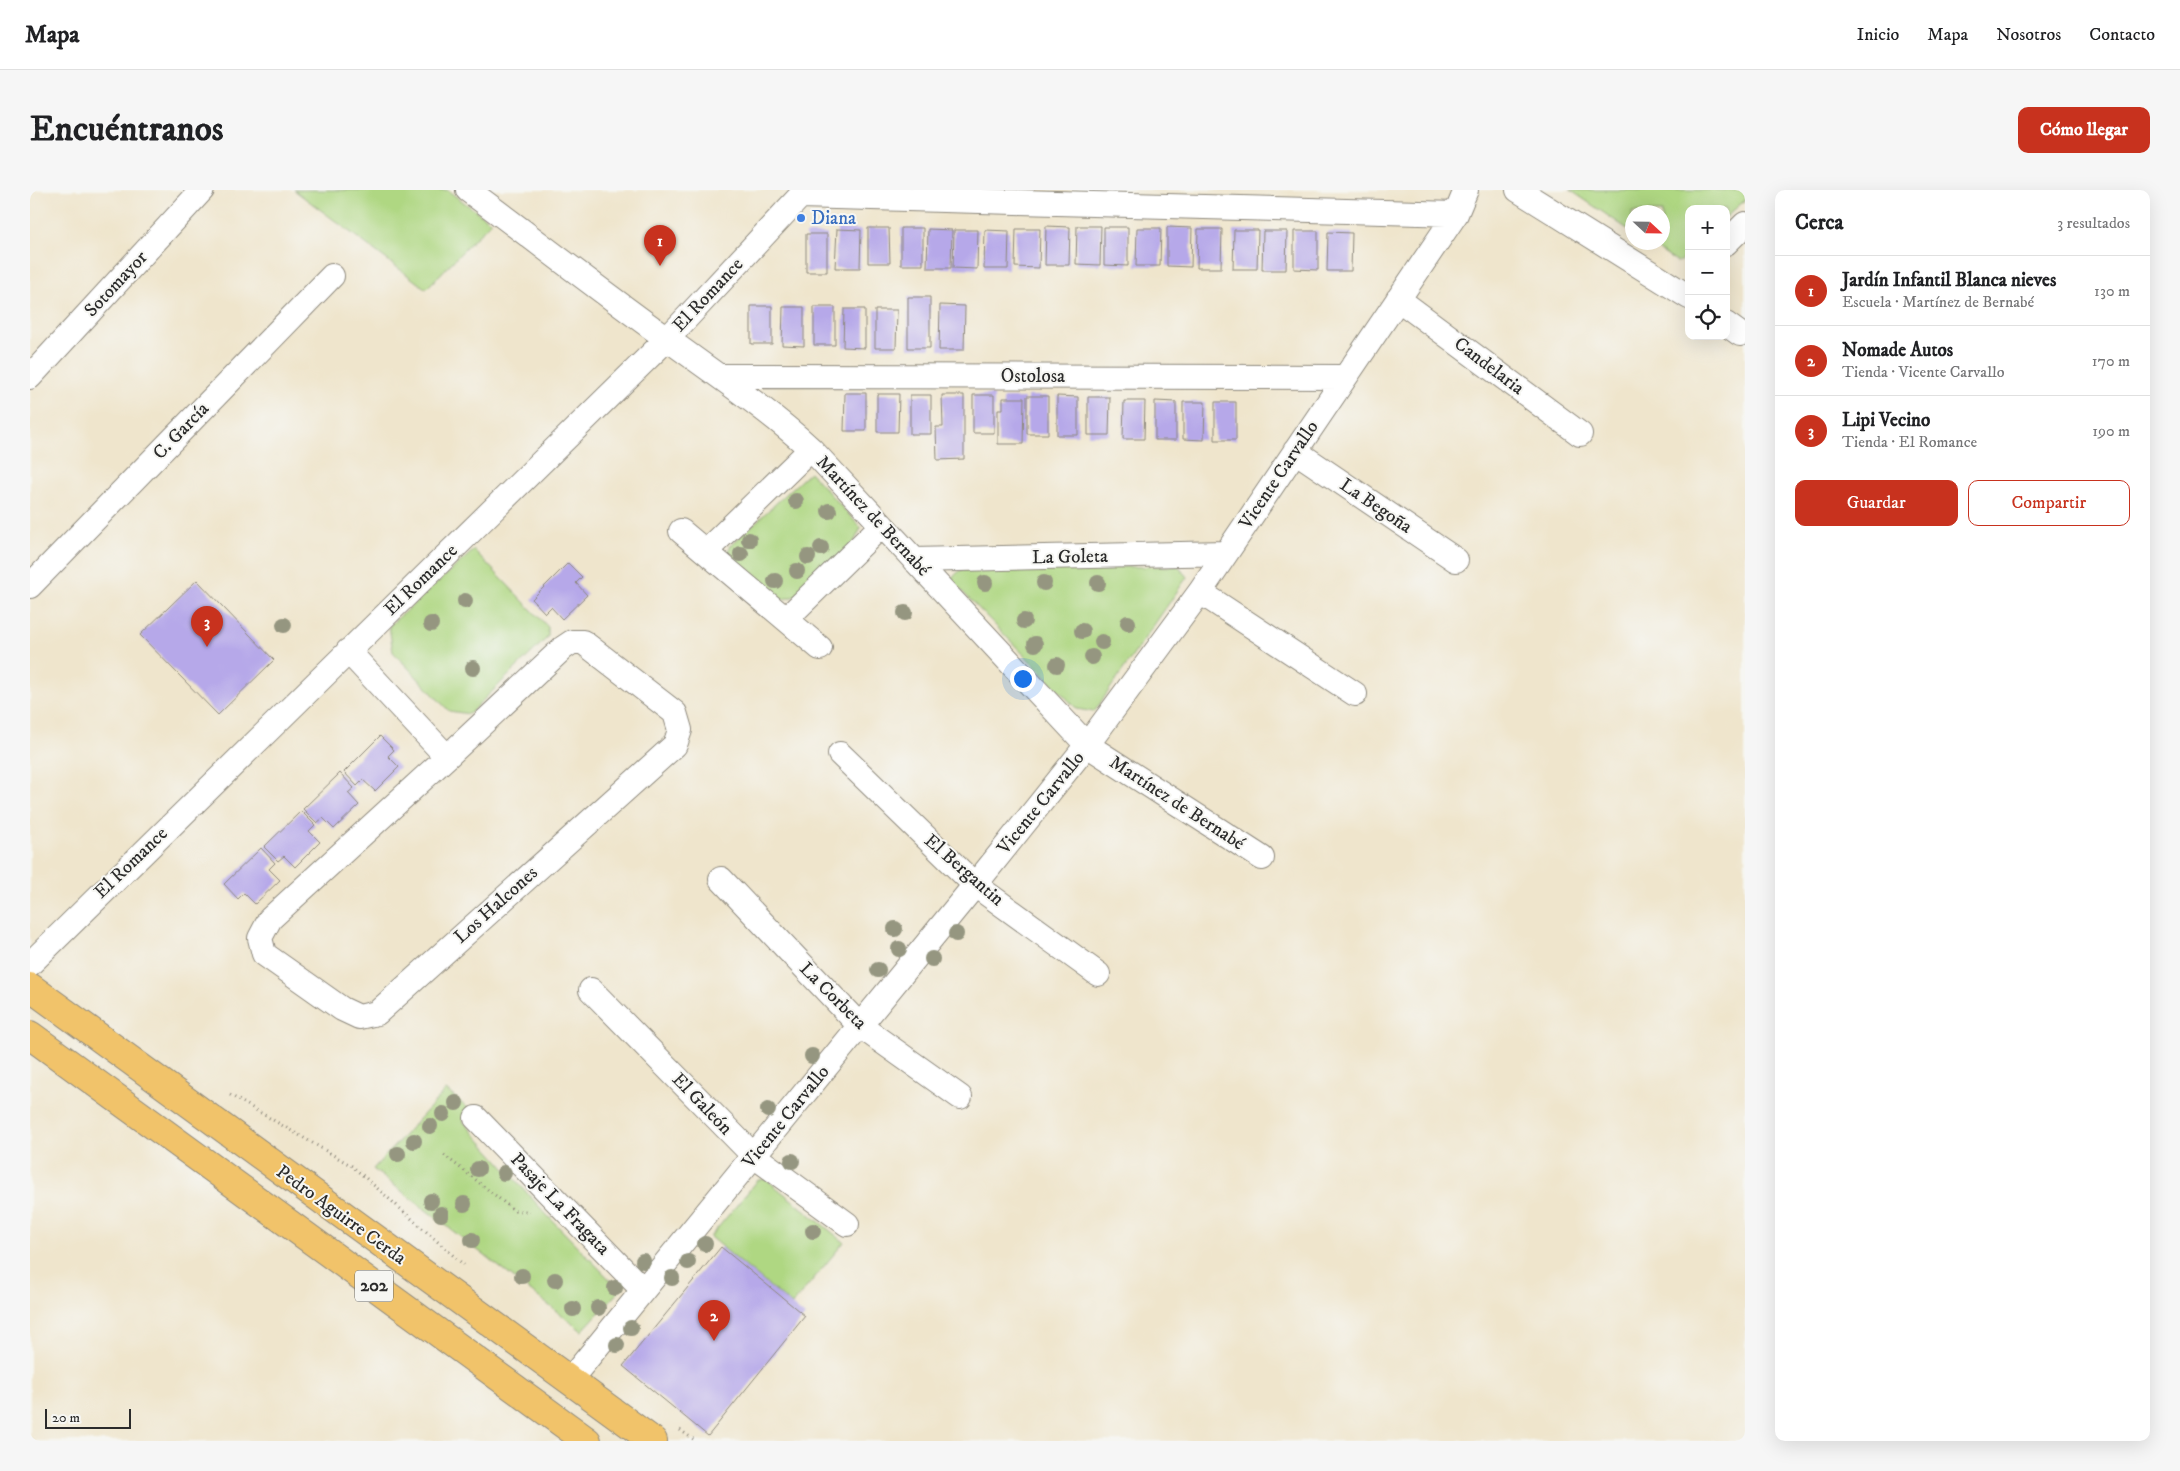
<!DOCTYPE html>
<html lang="es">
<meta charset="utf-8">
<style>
body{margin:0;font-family:"IM FELL DW Pica",serif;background:#f6f6f6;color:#202124}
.controls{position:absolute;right:15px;top:15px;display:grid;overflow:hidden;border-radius:10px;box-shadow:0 5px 20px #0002}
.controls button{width:45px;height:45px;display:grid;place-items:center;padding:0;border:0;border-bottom:1px solid #e0e0e0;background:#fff;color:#202124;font:25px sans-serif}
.compass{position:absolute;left:1595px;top:15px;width:45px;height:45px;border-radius:50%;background:#fff;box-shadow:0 5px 20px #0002;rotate:112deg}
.scale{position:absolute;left:15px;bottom:12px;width:86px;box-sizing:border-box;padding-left:5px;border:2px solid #2b2b2b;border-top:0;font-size:14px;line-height:18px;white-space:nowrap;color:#2b2b2b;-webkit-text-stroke:4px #f6f6f2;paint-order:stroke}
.you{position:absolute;left:992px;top:488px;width:18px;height:18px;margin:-12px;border:4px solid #fff;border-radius:50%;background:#1a73e8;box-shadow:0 0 0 8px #1a73e833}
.badge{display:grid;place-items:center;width:32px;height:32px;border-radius:50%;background:#c8321e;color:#fff;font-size:16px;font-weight:700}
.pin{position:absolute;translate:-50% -41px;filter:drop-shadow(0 1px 2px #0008)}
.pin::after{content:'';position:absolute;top:26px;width:18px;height:15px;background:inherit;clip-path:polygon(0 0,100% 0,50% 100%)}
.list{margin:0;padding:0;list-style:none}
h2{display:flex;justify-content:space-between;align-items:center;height:65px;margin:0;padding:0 20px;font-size:21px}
h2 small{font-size:16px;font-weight:400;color:#757577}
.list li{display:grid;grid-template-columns:32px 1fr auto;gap:15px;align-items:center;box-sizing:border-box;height:70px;padding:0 20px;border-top:1px solid #e0e0e0}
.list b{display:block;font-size:19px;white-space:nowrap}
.list p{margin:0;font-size:16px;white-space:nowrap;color:#757577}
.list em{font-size:16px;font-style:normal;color:#757577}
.actions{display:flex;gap:10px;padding:15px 20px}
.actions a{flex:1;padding:11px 0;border:1px solid #c8321e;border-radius:10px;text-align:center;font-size:18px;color:#c8321e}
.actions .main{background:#c8321e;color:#fff}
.icon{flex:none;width:28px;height:28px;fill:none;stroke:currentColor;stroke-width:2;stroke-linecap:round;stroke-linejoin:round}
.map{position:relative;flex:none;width:1715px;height:1251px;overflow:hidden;border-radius:10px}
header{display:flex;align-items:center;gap:30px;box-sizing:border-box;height:70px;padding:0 25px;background:#fff;border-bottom:1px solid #e0e0e0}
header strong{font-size:24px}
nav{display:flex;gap:28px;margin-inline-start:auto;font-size:18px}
.intro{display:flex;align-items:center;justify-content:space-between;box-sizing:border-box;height:120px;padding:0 30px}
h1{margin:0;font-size:35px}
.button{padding:12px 22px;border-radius:10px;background:#c8321e;color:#fff;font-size:18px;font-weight:700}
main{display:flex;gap:30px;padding:0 30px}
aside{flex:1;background:#fff;border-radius:10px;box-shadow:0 5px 20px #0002}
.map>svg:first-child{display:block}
</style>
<header>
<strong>Mapa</strong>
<nav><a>Inicio</a><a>Mapa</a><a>Nosotros</a><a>Contacto</a></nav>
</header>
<div class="intro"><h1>Encuéntranos</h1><a class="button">Cómo llegar</a></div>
<main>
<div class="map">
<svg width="1715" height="1251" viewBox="0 0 1715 1251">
<rect width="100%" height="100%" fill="#f6f6f2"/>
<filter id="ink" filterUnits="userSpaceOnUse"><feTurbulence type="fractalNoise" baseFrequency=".02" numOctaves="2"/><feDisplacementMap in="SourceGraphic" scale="10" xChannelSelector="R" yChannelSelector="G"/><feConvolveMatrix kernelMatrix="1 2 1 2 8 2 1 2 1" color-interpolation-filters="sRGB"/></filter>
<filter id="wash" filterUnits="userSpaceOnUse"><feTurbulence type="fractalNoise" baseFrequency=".0096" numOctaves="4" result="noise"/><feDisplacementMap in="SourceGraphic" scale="20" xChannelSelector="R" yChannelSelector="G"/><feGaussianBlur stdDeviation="1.12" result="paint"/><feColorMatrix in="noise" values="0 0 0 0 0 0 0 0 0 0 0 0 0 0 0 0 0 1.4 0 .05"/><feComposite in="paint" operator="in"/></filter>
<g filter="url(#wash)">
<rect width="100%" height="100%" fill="#efe5cc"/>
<!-- green -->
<path fill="#afd782" stroke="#6d8156" d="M264 0H417L461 32 396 99Z
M1540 0H1715V10L1696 27V19H1659V63L1648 73 1618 53 1632 52V22H1602V42Z
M780 282 831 338 824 352 766 406 750 410 697 363 701 355Z
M444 360 518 437V447L439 524 419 521 363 462 359 436Z
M1148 376 1157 387 1064 522 1047 519 920 389 931 380Z
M416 900 441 921 433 931 515 1023 590 1100 552 1141 343 979Z
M736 989 814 1052 762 1115 680 1047 728 990Z"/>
<g id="blocks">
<!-- building -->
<path fill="#b6a8e9" d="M1016 36 1040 37 1039 75H1015Z
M1047 36H1071L1070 75 1046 74Z
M1074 37H1098V76L1074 75Z
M1137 37 1162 38 1161 77 1137 76Z
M838 38H859L860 73H838Z
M871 38H893V75H871Z
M1107 38H1131L1130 76H1106Z
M807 39 831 40 830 78H805Z
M898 39 922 40 921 78H897Z
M986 39H1010L1009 78 985 77Z
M1168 39H1192L1191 78H1167Z
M924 40H948L947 79 923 78Z
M955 40 979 41 978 79H954Z
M1204 40H1228L1227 79H1203Z
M1233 41H1257L1256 80H1232Z
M1264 41H1288V80L1264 79Z
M1298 42 1322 43 1321 81H1297Z
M776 44H797V82H776Z
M878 107H900V158H878Z
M910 115 935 116 934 160H909Z
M721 116H742V154H721Z
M753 117H774V156L752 155Z
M784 117H805V155H784Z
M814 119H835V158L813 157Z
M845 120H867L866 158H845Z
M815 203H836V241H814Z
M847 204H869L868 242H847Z
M880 205H901V244H880Z
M912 205H934V269L907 270 906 237H913Z
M943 205H964V243H943Z
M997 206H1018V244H997Z
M1027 206 1048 207V245H1027Z
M1058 207H1080L1079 245H1058Z
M973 208H994L993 254H968V219H973Z
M1094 211H1115L1114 249H1093Z
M1125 211 1146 212V250H1125Z
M1153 212H1175L1174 250 1153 249Z
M1185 212H1206V250H1185Z
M538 373 552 387 546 393 557 405 532 429 521 417 515 423 502 409Z
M167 390 244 470 188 525 110 445Z
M350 546 364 560 358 566 369 577 345 601 333 590 327 596 314 582Z
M310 583 324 598 318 603 329 615 304 639 293 628 287 633 273 619Z
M271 621 285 635 279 641 290 652 265 677 254 666 248 671 234 657Z
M231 658 245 673 239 679 250 690 225 714 214 703 208 709 194 694Z
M691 1057 775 1126 678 1246 593 1176Z"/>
</g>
</g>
<g filter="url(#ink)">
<use href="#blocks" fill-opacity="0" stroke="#8d887c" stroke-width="1"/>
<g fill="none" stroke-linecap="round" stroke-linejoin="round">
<!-- street casing -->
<g stroke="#8d887c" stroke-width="26">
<path id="street" d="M438 0C504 49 569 100 636 148 685 184 736 218 781 259L1057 555 1232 668
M1488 0 1659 107
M770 6 1426 24
M1696 53 1715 34
M1368 109 1550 244
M1696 134 1710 144
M691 186 1315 187
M0 187 172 0
M1265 261 1426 370
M651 341 790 458
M676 361 781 259
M884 370 1196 363
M0 396 302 86
M1170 402 1325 504
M757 428 852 335
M542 452H553L645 523 650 540 645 555 347 823 329 827 312 819 234 764 230 748 240 729 417 567 533 458Z
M318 461 417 567
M810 564 945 695 1068 784
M691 689 830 836 930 907
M0 774 637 149 776 0
M561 800 724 966 817 1034
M446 928 613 1100
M539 1191 945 695 1057 555 1170 402 1426 24 1436 0"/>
</g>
<!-- highway casing -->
<g stroke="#8d887c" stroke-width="30">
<path id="highway" d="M0 797 623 1251
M0 845 557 1251"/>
</g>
<!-- path -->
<path stroke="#8d887c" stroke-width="3" stroke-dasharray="1 4" stroke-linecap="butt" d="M200 905 322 976 434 1075
M414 965 485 1021H500
M650 1240 666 1251"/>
<!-- street -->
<use href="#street" stroke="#fff" stroke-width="24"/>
<!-- highway -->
<use href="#highway" stroke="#f1c36a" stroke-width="28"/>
</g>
<!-- trees -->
<g fill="#959680">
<circle cx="766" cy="311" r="8"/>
<circle cx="799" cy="321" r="8"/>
<circle cx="719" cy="350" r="8"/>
<circle cx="791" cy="358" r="8"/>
<circle cx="711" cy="364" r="8"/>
<circle cx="778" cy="367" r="8"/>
<circle cx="767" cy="381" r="8"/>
<circle cx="745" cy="391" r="8"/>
<circle cx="955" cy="393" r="8"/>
<circle cx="1014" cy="393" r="8"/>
<circle cx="1068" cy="393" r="8"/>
<circle cx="435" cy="411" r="8"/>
<circle cx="875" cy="423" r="8"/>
<circle cx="994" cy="431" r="8"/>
<circle cx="1098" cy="433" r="8"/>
<circle cx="401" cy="434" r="8"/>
<circle cx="254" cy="435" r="8"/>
<circle cx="1052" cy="441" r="8"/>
<circle cx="1072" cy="452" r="8"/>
<circle cx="1005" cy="454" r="8"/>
<circle cx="1062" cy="467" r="8"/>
<circle cx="1027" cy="475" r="8"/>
<circle cx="443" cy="478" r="8"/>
<circle cx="865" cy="739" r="8"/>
<circle cx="926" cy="744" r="8"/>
<circle cx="869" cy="759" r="8"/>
<circle cx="902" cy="769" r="8"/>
<circle cx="848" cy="780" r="8"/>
<circle cx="782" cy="866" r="8"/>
<circle cx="426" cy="913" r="8"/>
<circle cx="738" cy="920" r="8"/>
<circle cx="413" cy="924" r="8"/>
<circle cx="400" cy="936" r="8"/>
<circle cx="384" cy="951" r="8"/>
<circle cx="368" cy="964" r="8"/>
<circle cx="762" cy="971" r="8"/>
<circle cx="448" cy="979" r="8"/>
<circle cx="474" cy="983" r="8"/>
<circle cx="401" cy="1011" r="8"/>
<circle cx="434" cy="1014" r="8"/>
<circle cx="411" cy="1024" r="8"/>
<circle cx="783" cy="1041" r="8"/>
<circle cx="442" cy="1050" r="8"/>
<circle cx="675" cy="1054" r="8"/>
<circle cx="613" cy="1071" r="8"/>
<circle cx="658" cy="1072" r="8"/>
<circle cx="492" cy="1086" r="8"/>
<circle cx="642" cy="1088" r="8"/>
<circle cx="525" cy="1090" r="8"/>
<circle cx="585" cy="1098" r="8"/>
<circle cx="568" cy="1118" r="8"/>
<circle cx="543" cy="1119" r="8"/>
<circle cx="601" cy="1138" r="8"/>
<circle cx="587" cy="1155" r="8"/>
</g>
</g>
<!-- markers -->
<circle fill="#3f7fe0" stroke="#f6f6f2" stroke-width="2" cx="771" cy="28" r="5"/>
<g text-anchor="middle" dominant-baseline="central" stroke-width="4" stroke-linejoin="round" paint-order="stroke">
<!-- shield labels -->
<rect fill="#f6f6f2" stroke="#686867" stroke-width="1" x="325" y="1080.5" width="38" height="31" rx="4"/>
<g font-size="18" font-weight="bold" fill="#2b2b2b">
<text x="344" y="1096">202</text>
</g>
<!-- shop labels -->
<g font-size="19" fill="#366cbe" stroke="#f6f6f2" text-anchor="start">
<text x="781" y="28">Diana</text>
</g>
<!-- street labels -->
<g font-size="19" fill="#2b2b2b" stroke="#f6f6f2">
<text transform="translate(86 94) rotate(-47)">Sotomayor</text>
<text transform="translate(678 105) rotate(-47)">El Romance</text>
<text transform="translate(1459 176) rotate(37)">Candelaria</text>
<text x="1003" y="186">Ostolosa</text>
<text transform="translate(151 241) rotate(-46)">C. García</text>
<text transform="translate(1249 285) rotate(-56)">Vicente Carvallo</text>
<text transform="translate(1346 316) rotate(34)">La Begoña</text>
<text transform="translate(843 326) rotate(47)">Martínez de Bernabé</text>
<text transform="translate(1040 367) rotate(-1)">La Goleta</text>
<text transform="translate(391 390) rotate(-44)">El Romance</text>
<text transform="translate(1011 613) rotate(-51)">Vicente Carvallo</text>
<text transform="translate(1147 613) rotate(33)">Martínez de Bernabé</text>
<text transform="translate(101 673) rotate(-44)">El Romance</text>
<text transform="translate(934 680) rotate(41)">El Bergantin</text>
<text transform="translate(466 715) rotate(-42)">Los Halcones</text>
<text transform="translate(803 806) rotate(45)">La Corbeta</text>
<text transform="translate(672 914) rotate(46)">El Galeón</text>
<text transform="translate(756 927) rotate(-51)">Vicente Carvallo</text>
<text transform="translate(530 1014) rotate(46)">Pasaje La Fragata</text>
<text transform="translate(311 1025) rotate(36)">Pedro Aguirre Cerda</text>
</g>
</g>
</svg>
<div class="controls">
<button>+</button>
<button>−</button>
<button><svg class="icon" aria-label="locate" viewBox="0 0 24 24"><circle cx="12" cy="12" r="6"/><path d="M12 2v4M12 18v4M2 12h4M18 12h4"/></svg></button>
</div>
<svg class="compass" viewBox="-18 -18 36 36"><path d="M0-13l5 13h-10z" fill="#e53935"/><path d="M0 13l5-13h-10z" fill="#757577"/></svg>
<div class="scale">20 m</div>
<div class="you"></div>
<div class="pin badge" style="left:630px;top:76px">1</div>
<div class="pin badge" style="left:684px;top:1151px">2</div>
<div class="pin badge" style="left:177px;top:457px">3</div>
</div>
<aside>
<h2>Cerca<small>3 resultados</small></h2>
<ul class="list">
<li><span class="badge">1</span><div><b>Jardín Infantil Blanca nieves</b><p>Escuela · Martínez de Bernabé</p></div><em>130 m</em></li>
<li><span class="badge">2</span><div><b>Nomade Autos</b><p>Tienda · Vicente Carvallo</p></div><em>170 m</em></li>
<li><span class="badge">3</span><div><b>Lipi Vecino</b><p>Tienda · El Romance</p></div><em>190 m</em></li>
</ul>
<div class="actions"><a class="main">Guardar</a><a>Compartir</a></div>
</aside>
</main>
